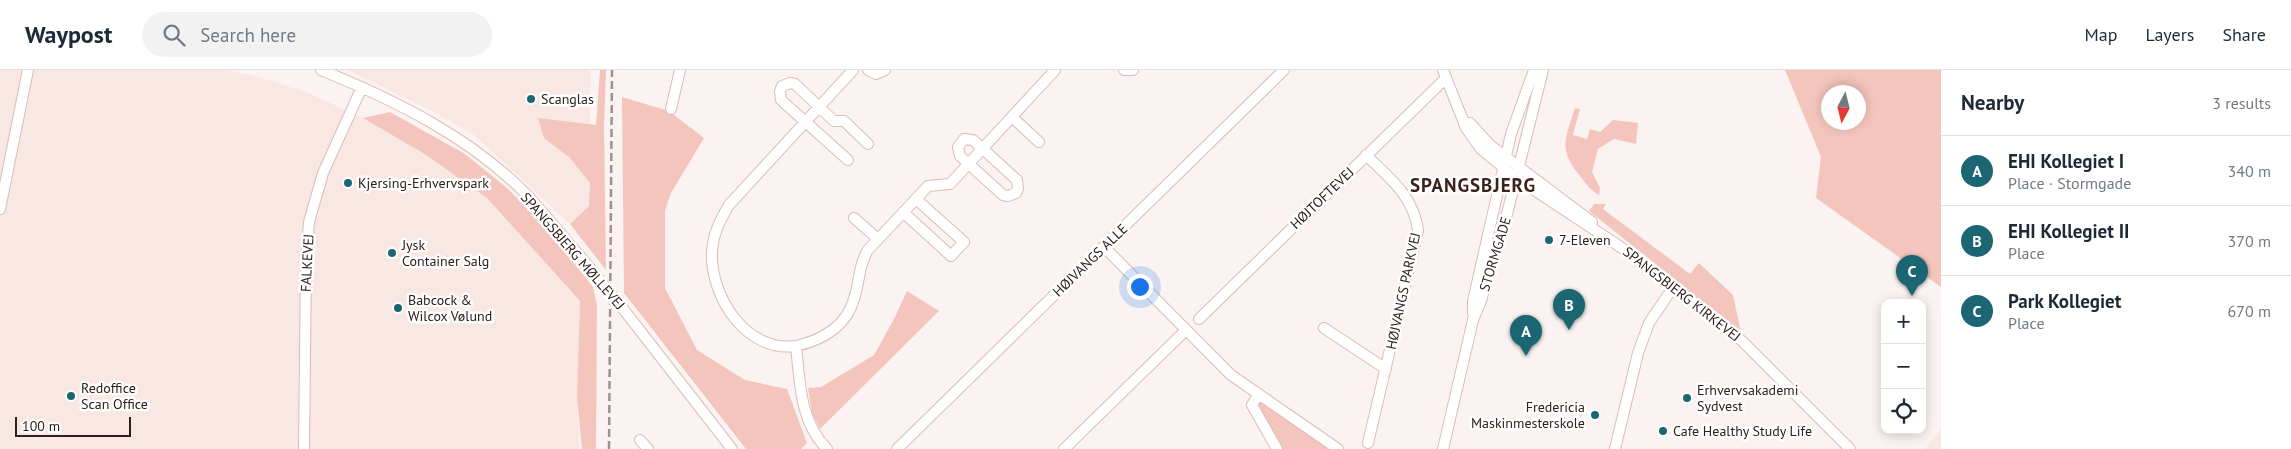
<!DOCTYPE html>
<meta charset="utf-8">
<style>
body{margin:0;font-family:"PT Sans",sans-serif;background:#f2f2f3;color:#1f2937}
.controls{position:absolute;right:15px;bottom:15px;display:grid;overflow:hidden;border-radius:10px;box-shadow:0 2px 12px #0003}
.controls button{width:45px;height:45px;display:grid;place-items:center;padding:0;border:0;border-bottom:1px solid #e0e1e3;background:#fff;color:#1f2937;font:25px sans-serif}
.compass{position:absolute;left:1821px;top:15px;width:45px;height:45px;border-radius:50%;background:#fff;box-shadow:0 2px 12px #0003;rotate:187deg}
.scale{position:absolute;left:15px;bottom:12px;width:116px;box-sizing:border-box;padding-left:5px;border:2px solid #2d201e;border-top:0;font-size:14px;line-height:18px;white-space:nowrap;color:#2d201e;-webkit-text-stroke:4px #fff;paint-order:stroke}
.you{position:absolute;left:1139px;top:216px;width:18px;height:18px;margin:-12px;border:4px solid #fff;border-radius:50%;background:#1a73e8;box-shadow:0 0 0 8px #1a73e833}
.badge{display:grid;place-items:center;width:32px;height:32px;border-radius:50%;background:#1c6572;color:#fff;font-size:16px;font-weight:700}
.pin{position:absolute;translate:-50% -41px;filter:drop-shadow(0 1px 2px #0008)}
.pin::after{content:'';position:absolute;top:26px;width:18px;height:15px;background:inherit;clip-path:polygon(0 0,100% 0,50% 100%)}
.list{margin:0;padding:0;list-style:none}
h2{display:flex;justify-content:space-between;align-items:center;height:65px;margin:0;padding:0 20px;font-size:21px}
h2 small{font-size:16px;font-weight:400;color:#747a83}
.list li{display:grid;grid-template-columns:32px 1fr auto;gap:15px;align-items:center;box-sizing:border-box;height:70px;padding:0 20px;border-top:1px solid #e0e1e3}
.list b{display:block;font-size:19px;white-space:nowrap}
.list p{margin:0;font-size:16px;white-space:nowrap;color:#747a83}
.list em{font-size:16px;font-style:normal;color:#747a83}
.icon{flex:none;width:28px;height:28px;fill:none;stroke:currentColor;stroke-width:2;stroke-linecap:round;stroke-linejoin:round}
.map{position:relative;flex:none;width:1941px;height:379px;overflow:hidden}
header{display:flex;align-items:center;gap:30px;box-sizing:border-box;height:70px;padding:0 25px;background:#fff;border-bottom:1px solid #e0e1e3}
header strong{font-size:24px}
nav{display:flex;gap:28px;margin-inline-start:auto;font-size:18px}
.search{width:350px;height:45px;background:#f2f2f3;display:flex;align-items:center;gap:12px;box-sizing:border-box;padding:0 18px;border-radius:28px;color:#747a83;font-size:19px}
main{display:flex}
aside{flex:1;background:#fff}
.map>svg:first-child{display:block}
</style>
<header>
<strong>Waypost</strong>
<div class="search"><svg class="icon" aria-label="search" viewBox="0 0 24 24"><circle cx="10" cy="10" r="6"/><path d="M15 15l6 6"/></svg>Search here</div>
<nav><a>Map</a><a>Layers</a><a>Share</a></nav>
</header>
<main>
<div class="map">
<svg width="1941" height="379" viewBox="0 0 1941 379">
<rect width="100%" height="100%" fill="#fbf3f2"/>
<!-- built -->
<path fill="#f9e7e4" d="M0 0H223L252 5 306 22 363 48 423 83 487 128 580 231 577 328 579 379H0Z
M348 0H590V136L570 154 474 65 438 44Z
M1941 359V379H1925Z"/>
<!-- green -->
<path fill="#f4c5bc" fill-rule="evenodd" d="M600 0H606L604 55 606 200 570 154 589 136 590 113 570 88 544 68 538 48 596 55Z
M1785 0H1941V217L1816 128 1821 87ZM1858 22V52H1828V22Z
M622 27 669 41 704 68 671 123 665 141V218L697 280 745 310 787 319 807 373 801 379H746L624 223Z
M1575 38 1580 39 1573 65 1587 69 1590 59 1600 62 1613 50 1638 53 1636 74 1614 69 1598 79 1592 102 1600 118 1599 125C1591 121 1586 114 1580 106 1558 79 1565 69 1575 38Z
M390 42 465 84 507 118 549 161 593 217 597 236 596 379H582L577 328 580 231 487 128 423 83 363 48Z
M1594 134H1606L1603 139 1690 204 1699 193 1733 225 1741 262 1589 141Z
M907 221 939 241 820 359 812 343 808 318 821 317 874 285 894 249Z
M1260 331 1329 379H1282L1258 338Z"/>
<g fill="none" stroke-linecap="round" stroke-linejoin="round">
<!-- minor casing -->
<g stroke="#debbb4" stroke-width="12">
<path id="minor" d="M321 0C395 30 472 68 528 126 549 149 569 174 590 198
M868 0 876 4 885 0
M1124 0H1133
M1443 0 1466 58 1481 79 1516 108 1619 176 1715 248 1742 271 1850 379
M671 39 680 0
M1012 47 1039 72
M1470 53 1490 75 1592 152
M964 69 973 70 1017 110 1018 119 1016 123 1008 126 1003 125 960 86 958 77Z
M1366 85C1390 109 1413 125 1418 160L1368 373
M848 90 781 30 780 21 782 16 790 13 795 14 834 51H844L868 74
M0 139 28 0
M903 142 951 186 964 172 916 129
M854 148 878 169
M1104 177 1231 305 1338 379
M624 240 732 379
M1473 244V231L1511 64 1534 0
M1199 249 1446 8
M1324 258 1386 299
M796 276C746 283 710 226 712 182 713 164 720 150 729 135L853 0
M1258 325 1252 335 1277 379
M640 370 648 379
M304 379 306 191 309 152 323 103 362 17
M827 379C800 352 800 313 796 276 822 270 846 257 854 229 860 212 858 196 868 180L928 116 950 114 1055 0
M897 379 1284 0
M1064 379 1186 260
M1443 379 1473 250 1481 231 1492 190 1504 156 1543 0
M1615 379 1638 283 1649 253 1674 216"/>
</g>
<!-- minor -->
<use href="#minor" stroke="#fff" stroke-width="10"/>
<!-- rail -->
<path stroke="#9d9291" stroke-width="2.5" stroke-dasharray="8 4" stroke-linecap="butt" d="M609 379 612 0"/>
<!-- minor-bridge casing -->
<g stroke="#debbb4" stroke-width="12" stroke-linecap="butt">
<path id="minor-bridge" d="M590 198 624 240"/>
</g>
<!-- minor-bridge -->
<use href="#minor-bridge" stroke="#fff" stroke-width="10"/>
</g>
<!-- markers -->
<g fill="#1c6572" stroke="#fff" stroke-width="2">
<circle cx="531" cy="29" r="5"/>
<circle cx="348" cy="113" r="5"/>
<circle cx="1549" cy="170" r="5"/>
<circle cx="392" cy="183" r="5"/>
<circle cx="398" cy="238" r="5"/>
<circle cx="71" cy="326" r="5"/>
<circle cx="1687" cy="328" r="5"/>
<circle cx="1595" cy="345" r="5"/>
<circle cx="1663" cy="361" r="5"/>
</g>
<g text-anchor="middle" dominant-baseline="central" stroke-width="5" stroke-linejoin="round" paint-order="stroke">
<!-- poi labels -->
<g font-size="14" fill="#2d201e" stroke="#fff" text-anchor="start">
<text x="541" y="29">Scanglas</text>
<text x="358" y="113">Kjersing-Erhvervspark</text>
<text x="1559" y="170">7-Eleven</text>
<text x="402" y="175">Jysk<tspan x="402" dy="16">Container Salg</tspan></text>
<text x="408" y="230">Babcock &amp;<tspan x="408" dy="16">Wilcox Vølund</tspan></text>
<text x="81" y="318">Redoffice<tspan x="81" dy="16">Scan Office</tspan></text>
<text x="1697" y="320">Erhvervsakademi<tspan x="1697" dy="16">Sydvest</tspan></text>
<text x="1585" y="337" text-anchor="end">Fredericia<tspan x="1585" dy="16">Maskinmesterskole</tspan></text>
<text x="1673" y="361">Cafe Healthy Study Life</text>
</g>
<!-- street labels -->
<g font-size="14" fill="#2d201e" stroke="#fff">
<text transform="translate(1322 128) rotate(-44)">HØJTOFTEVEJ</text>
<text transform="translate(573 181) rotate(49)">SPANGSBJERG MØLLEVEJ</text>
<text transform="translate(1495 184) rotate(-73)">STORMGADE</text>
<text transform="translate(1090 190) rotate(-44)">HØJVANGS ALLE</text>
<text transform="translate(307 193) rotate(-87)">FALKEVEJ</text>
<text transform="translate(1403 221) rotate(-78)">HØJVANGS PARKVEJ</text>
<text transform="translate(1682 224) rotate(38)">SPANGSBJERG KIRKEVEJ</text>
</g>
<!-- district labels -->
<g font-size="19" font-weight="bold" letter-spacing="1" fill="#3c221d" stroke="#fff">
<text x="1473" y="115">SPANGSBJERG</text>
</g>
</g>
</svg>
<div class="controls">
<button>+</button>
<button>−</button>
<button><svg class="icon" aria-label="locate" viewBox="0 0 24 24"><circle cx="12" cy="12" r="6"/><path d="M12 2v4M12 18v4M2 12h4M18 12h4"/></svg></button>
</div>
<svg class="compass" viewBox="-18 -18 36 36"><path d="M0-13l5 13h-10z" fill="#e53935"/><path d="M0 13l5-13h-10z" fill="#747a83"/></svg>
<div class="scale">100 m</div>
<div class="you"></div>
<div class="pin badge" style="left:1526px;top:286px">A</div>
<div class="pin badge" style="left:1569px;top:260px">B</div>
<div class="pin badge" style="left:1912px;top:226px">C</div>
</div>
<aside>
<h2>Nearby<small>3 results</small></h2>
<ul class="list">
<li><span class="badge">A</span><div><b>EHI Kollegiet I</b><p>Place · Stormgade</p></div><em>340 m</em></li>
<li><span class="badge">B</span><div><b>EHI Kollegiet II</b><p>Place</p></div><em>370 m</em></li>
<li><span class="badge">C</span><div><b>Park Kollegiet</b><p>Place</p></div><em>670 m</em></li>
</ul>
</aside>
</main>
